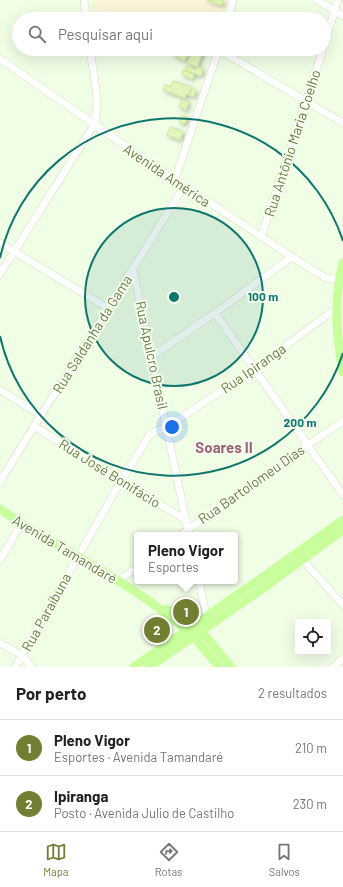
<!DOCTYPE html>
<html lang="pt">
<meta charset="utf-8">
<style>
body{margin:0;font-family:Barlow,sans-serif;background:#f2f2f2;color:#222}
.controls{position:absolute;right:12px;bottom:12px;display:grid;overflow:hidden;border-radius:4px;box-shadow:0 4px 16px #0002}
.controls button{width:36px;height:36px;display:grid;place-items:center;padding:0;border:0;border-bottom:1px solid #e0e0e0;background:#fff;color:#222;font:20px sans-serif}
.you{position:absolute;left:172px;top:427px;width:14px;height:14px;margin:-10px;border:3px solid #fff;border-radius:50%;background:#1a73e8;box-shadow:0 0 0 6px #1a73e833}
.badge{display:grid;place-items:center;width:26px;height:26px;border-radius:50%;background:#727e32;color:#fff;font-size:13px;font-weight:700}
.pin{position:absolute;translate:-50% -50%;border:2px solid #fff;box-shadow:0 1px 4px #0006}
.popup{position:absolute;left:134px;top:532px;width:104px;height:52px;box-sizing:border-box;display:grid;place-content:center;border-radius:4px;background:#fff;filter:drop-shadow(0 1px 3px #0005);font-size:13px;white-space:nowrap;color:#767676}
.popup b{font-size:15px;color:#222}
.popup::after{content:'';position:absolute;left:50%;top:100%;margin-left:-8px;border:8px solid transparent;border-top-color:#fff}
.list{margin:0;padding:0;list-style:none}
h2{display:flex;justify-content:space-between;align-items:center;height:52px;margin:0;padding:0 16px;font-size:17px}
h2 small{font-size:13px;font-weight:400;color:#767676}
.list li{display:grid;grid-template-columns:26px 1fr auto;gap:12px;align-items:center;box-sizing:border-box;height:56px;padding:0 16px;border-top:1px solid #e0e0e0}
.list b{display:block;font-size:15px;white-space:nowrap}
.list p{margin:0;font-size:13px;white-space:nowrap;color:#767676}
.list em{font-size:13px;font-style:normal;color:#767676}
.icon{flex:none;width:22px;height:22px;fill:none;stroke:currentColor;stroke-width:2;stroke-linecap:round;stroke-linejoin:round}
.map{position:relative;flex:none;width:343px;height:667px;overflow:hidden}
.search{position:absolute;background:#fff;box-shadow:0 4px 16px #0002;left:12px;right:12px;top:12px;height:44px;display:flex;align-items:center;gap:10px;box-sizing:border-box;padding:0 14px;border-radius:22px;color:#767676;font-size:15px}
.sheet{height:164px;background:#fff}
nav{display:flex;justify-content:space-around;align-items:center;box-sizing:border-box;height:56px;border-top:1px solid #e0e0e0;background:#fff;font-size:11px;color:#767676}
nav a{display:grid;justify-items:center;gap:2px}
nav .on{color:#727e32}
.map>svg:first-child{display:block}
</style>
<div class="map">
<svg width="343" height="667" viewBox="0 0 343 667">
<defs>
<filter id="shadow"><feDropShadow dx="2" dy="2" stdDeviation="2" flood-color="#0004"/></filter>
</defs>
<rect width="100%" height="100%" fill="#f1fee6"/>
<!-- medical -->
<path fill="#fcf5d9" d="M92 0H228L222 19H129L93 10Z"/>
<!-- building -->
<path fill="#e2f5bc" stroke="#d0e89b" filter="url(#shadow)" d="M206 0H223L222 5Z
M176 49H183L189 53 184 61 173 54Z
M185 49H201L204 50 197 67 187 63 192 52Z
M186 66 196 70 197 67 203 69 201 76 185 70Z
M183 70 194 75 192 79 182 74Z
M173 81 191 87 189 95 186 94 185 98 163 90 165 85 171 87Z
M192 89 196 91 194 97 189 95Z
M182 100 189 102 186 110 179 107Z
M182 115 188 118 184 124 179 122Z
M170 127 183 132 180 140 167 135Z"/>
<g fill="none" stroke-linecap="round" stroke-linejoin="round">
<!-- minor casing -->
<g stroke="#d3e1be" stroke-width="8">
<path id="minor" d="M84 0 86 19
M317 0 343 16
M86 14 105 19
M228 19 233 0
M324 45 338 0
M218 49 343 123
M0 59 153 165 292 257 326 278 339 280 343 279
M175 179 219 49
M261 237 323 49
M0 243 108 308
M133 269 189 535
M0 274 94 125C101 101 93 73 90 49
M215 313 343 495
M152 356 215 313 292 257
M0 390 41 415
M34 426 121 481 186 520
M0 482C60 383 124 285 184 186
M180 535 308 445 343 421
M302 559 343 605
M0 560 21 524
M118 581 137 567
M199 581 206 616
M0 643 22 655 32 667
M15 667 121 481 149 436 152 433 167 427 254 369 338 307
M333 667 343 658"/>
</g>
<!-- major casing -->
<g stroke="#fff" stroke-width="10">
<path id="major" d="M343 262C334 297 336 337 343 372
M0 509C61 551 131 581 186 630 198 641 208 654 219 667
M167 609 194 625 206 637 231 667
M134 667C204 618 274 570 343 520
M149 667 255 594 343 530"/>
</g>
<!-- minor -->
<use href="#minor" stroke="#fff" stroke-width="7"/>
<!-- major -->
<use href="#major" stroke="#c8ff9c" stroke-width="9"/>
</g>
<!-- distance rings -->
<circle cx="174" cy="297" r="89" fill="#0f766e" fill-opacity=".12"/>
<g fill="none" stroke="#0f766e" stroke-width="2">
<circle cx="174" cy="297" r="89"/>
<path d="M343 353A178 178 0 0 1 0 336M0 258A178 178 0 0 1 343 241"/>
</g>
<g text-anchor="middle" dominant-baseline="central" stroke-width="4" stroke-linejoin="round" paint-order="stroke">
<!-- street labels -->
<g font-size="14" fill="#6b7949" stroke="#f6ffee">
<text transform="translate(292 143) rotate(-72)">Rua Antônio Maria Coelho</text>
<text transform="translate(167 175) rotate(34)">Avenida América</text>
<text transform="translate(92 334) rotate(-58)">Rua Saldanha da Gama</text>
<text transform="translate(152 355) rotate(78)">Rua Apulcro Brasil</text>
<text transform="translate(253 368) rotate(-35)">Rua Ipiranga</text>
<text transform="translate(110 473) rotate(32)">Rua José Bonifácio</text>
<text transform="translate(251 484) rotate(-35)">Rua Bartolomeu Dias</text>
<text transform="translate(65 549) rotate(31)">Avenida Tamandaré</text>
<text transform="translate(46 612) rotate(-61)">Rua Paraíbuna</text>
</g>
<!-- neighbourhood labels -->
<g font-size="15" font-weight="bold" fill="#9c647b" stroke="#f6ffee">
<text x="224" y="447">Soares II</text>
</g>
</g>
<circle cx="174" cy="297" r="6" fill="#0f766e" stroke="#f6ffee" stroke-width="2"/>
<g font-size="12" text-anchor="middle" font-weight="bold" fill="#0f766e" stroke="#f6ffee" stroke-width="4" stroke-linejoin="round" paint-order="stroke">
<text x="263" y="301">100 m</text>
<text x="300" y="427">200 m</text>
</g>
</svg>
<div class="controls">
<button><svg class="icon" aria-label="locate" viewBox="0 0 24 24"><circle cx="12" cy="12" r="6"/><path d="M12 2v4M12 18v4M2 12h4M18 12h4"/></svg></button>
</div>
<div class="you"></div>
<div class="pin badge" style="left:186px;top:612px">1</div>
<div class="popup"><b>Pleno Vigor</b>Esportes</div>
<div class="pin badge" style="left:157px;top:630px">2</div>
<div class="search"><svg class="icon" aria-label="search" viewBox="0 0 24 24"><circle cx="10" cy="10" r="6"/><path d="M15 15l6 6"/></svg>Pesquisar aqui</div>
</div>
<section class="sheet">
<h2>Por perto<small>2 resultados</small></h2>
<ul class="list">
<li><span class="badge">1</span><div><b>Pleno Vigor</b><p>Esportes · Avenida Tamandaré</p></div><em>210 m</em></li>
<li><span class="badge">2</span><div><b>Ipiranga</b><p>Posto · Avenida Julio de Castilho</p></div><em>230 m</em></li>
</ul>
</section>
<nav>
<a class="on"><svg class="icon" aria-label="map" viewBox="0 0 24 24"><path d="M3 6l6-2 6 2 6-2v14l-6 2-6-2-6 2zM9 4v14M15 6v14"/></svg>Mapa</a>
<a><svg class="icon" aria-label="directions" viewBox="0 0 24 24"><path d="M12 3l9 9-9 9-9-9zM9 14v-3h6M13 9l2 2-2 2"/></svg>Rotas</a>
<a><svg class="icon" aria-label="saved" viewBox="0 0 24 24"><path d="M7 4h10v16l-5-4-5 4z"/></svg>Salvos</a>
</nav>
